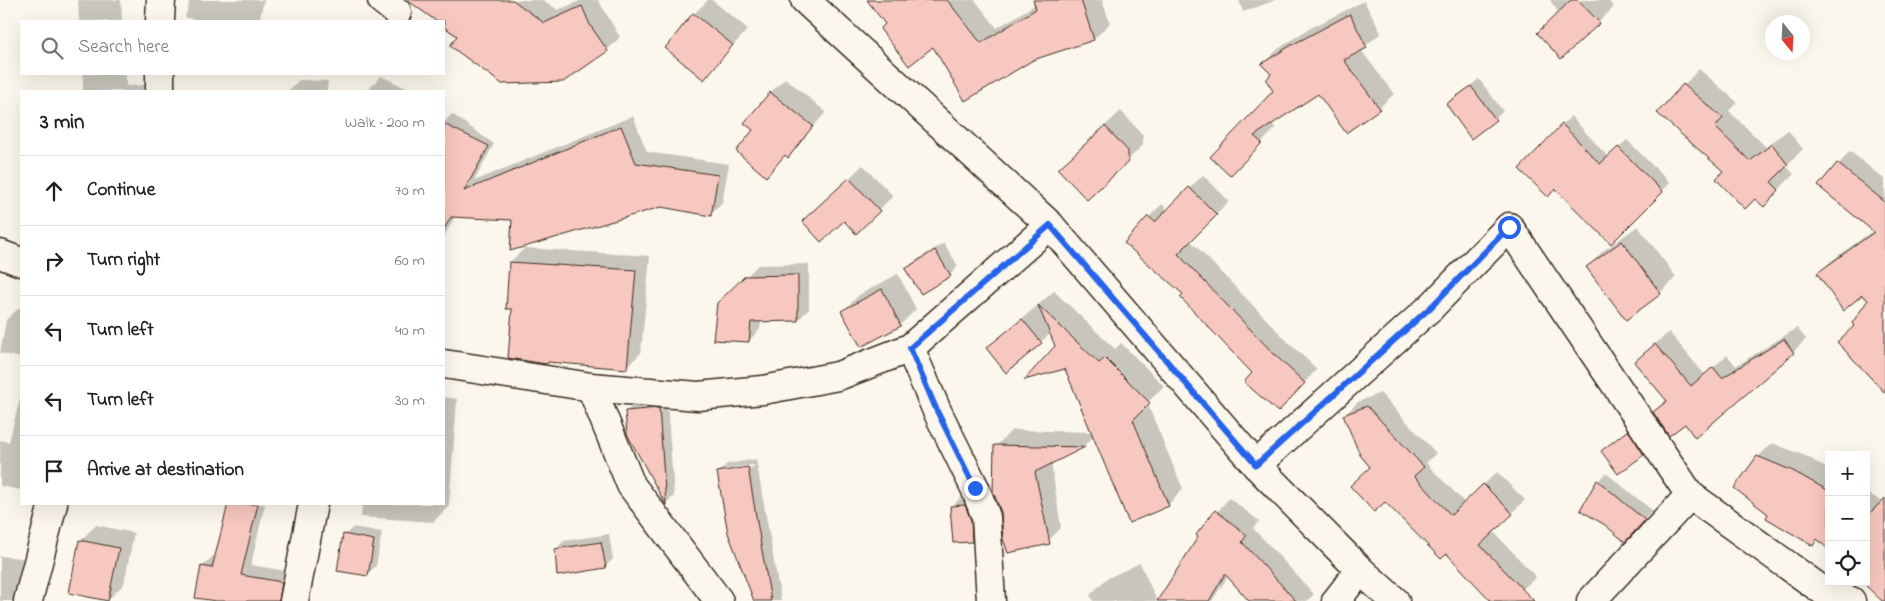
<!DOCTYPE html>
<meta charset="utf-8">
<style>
body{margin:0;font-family:"Indie Flower",sans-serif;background:#f2f2f2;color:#202124}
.controls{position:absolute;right:15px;bottom:15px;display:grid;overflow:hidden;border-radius:0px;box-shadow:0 5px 20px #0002}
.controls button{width:45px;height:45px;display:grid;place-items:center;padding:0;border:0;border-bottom:1px solid #e0e0e0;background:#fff;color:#202124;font:25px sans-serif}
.compass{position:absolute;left:1765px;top:15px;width:45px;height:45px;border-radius:50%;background:#fff;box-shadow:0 5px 20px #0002;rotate:162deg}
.stop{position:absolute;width:15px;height:15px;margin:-11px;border:4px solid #2563eb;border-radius:50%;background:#fff}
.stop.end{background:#2563eb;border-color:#fff;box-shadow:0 1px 5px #0008}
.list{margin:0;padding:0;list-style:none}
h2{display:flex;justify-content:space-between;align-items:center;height:65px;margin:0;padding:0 20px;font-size:21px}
h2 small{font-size:16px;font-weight:400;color:#757577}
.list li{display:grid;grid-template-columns:32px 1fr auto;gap:15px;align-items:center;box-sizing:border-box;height:70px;padding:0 20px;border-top:1px solid #e0e0e0}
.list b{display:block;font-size:19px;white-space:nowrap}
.list em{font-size:16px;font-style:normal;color:#757577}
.icon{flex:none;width:28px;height:28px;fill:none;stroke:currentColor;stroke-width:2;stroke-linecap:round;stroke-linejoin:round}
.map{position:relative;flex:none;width:1885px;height:601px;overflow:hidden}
.search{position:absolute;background:#fff;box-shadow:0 5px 20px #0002;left:20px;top:20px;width:425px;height:55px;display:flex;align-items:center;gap:12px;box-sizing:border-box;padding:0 18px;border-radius:0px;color:#757577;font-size:19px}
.panel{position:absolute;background:#fff;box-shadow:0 5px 20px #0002;left:20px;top:90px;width:425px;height:415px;border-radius:0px}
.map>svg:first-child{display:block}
</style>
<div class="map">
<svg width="1885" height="601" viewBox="0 0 1885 601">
<rect width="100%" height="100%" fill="#fbf7ec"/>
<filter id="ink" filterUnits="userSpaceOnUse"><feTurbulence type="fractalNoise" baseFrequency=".02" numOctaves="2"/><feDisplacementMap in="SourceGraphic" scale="10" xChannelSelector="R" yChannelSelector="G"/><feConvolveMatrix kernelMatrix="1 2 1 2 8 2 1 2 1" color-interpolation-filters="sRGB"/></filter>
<g filter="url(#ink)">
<!-- shadow -->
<path fill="#0003" fill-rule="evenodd" d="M78 0H121L122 21H79Z
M190 0H264L260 18 256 21H199L185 17Z
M409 0H543L558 10 582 0H598L620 37 607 50 459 36 448 14Z
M708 0H712L748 29 704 78 694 14Z
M869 0H975L997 28 1036 4 1035 0H1102L1110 23 1094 39 933 45 887 24Z
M1239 0H1276L1243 12Z
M1550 0H1607L1614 7 1561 58 1559 13Z
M1364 1 1381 33 1361 50 1394 94 1379 108 1319 92 1271 123 1276 128 1230 174 1275 91 1273 74 1263 64 1277 50 1305 31Z
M1699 69 1737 102 1729 111 1766 147 1788 130 1803 149 1786 166 1794 174 1764 205 1684 85Z
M83 74H126V86L145 85 146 91H83Z
M381 76 410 90V91H367Z
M785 78 826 112 788 156 755 130 771 92Z
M1479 79 1503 111 1495 119 1447 104Z
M299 80 328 81 327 91H288Z
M1121 111 1143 135V145L1127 161 1075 153Z
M452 114 494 144 474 181 633 116 647 152 729 164 722 203 710 215 661 205 513 219 455 216 444 237V122Z
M1571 116 1608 157 1627 140 1670 183 1611 243 1555 187 1520 168Z
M1850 151 1885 180V383L1856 326 1870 300 1862 293 1818 274 1831 261 1874 230 1820 186Z
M863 165 893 196 856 232 844 219 804 221Z
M1203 175 1229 201 1190 240 1289 343 1317 369 1291 397 1254 373 1185 294 1149 217 1162 204 1168 210Z
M1638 226 1676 277 1660 293 1626 318 1588 267 1603 251Z
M944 243 958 266 950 275 907 269 915 261Z
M525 248 650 256 641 353 626 367 549 361 547 363 514 308 510 262Z
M809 264V309L798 320 761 321 760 329 749 341 728 295 758 265Z
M898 274 916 309 900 325 843 311 859 295Z
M1054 291 1115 349 1121 343 1164 386 1147 403 1183 489 1168 505 1094 436 1084 446 1051 462 1061 528 1045 544 996 446 1012 430 1092 432 1051 333 1006 371 988 348Z
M20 307H21V358L0 353 6 320Z
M1797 328 1806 339 1793 352 1685 423 1654 412 1667 399 1635 362 1669 332 1705 375 1727 355 1736 366Z
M1380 393 1436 453 1426 463 1465 503 1497 472 1525 500 1493 531 1536 577 1510 601H1493L1371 467 1345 415 1358 402Z
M21 394V490L0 486V440L9 442Z
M444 397 457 399 449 506 433 522 361 517 362 504H444Z
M667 401 674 496 666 503 633 440 627 411 635 403Z
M1636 423 1651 446 1643 454 1602 451Z
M1772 443 1808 457 1829 470V548L1818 538 1813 544 1770 513 1758 457Z
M756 459 781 601H755L719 472 727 464ZM754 465V467L726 472V469Z
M1606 473 1653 511 1633 532 1581 509 1598 481Z
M1866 492 1883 502 1885 500V597L1866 582Z
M973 497 980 532 971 540 952 507 960 498Z
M1229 498 1259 521 1253 528 1314 594 1307 601H1250L1228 576 1212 601H1184L1200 537 1198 535Z
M229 504H265L251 565 286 571 281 595 275 601H224L202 567 213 556H216Z
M96 525 134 533 124 584 108 600 80 541Z
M353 527 382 532 376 566 367 574 345 535Z
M609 534 613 559 605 567 556 549 564 541Z
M0 556 33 559 20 601H0Z
M1140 563 1157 601H1093L1090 595 1106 579Z"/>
<!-- building -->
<path fill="#f7c8bf" stroke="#3b2a1e" d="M407 0H513L544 23 582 6 590 25 608 51 563 82 502 84 450 46 457 36 444 27V21H436Z
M867 0H947L981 43 1036 9 1033 0H1081L1094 40 1033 60 965 101 933 47 909 66 880 29 885 24Z
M1571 0H1578L1600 23 1561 59 1537 33Z
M693 13 733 45 704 80 665 48Z
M1350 14 1367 48 1344 60 1380 109 1346 133 1318 94 1254 136 1262 143 1230 176 1210 157 1273 91 1266 80 1271 74 1261 64 1290 46Z
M1683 84 1723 118 1715 127 1750 161 1772 144 1788 165 1771 182 1779 190 1764 207 1755 199 1745 209 1716 179 1723 171 1657 113Z
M1471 86 1496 120 1471 139 1446 104Z
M770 92 813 126 788 158 785 155 766 177 736 151 753 130 744 123Z
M444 124 489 146 464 191 621 126 636 163 718 175 711 216 661 207 510 251 512 220 451 217 444 229Z
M1562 124 1600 164 1618 147 1663 192 1611 244 1555 189 1548 197 1519 169Z
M1105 126 1128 151V162L1087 200 1058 169Z
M1837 163 1885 202V393L1837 342 1854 326 1852 323 1868 300 1862 295 1843 311 1817 273 1874 232 1818 186Z
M849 178 880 211 856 234 844 221 821 242 802 221Z
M1189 187 1217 215 1178 254 1276 356 1305 383 1278 412 1244 382 1252 373 1180 297 1183 294 1124 243 1148 216 1155 222Z
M1622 241 1661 294 1626 320 1586 267Z
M935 250 951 276 921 294 905 269Z
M509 262 636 270 627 369 548 362 547 364 508 358 512 309H506Z
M798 275V321L751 322 749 342 713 340 717 303 745 276Z
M882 289 901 326 861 347 841 311Z
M1038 305 1099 363 1105 358 1150 403 1133 420 1169 506 1129 523 1065 369 1024 380 1055 346Z
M1022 319 1042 343 1006 373 986 348Z
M1784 339 1794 353 1695 438 1685 424 1669 436 1653 412 1667 401 1634 362 1655 344 1691 386 1713 367 1722 378Z
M1367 406 1424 467 1414 476 1451 515 1483 484 1513 514 1480 545 1534 601H1491L1447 554 1441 559 1385 502 1374 512 1350 486 1370 467 1360 455 1343 415Z
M659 408 666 505 627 434 625 411Z
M1628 430 1644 455 1618 474 1601 451Z
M994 445 1085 447 1035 472 1050 544 1008 553 1003 539 1001 512 993 492Z
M1757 456 1793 471 1829 491V550L1817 539 1813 546 1766 518 1768 514 1734 488Z
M748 467 757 522 771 601H754L728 533 717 472Z
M1597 480 1645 520 1625 542 1605 525 1580 510Z
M1885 498V601H1882L1862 582H1866V517Z
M228 504H258L241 575 282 582 279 601H216L195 598 201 566 212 568Z
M965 505 971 520 972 542 953 543 950 506Z
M1215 510 1247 535 1242 542 1296 601H1249L1225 574 1209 601H1157L1198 537 1196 535Z
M343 534 374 540 368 576 337 571Z
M79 540 119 548 108 601 69 593Z
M601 542 606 568 557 576 555 549Z"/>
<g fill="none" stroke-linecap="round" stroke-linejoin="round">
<!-- street casing -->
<g stroke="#3b2a1e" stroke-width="31">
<path id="street" d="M382 0 397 12
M160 21 161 0
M160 91V74
M0 254 21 262
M910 348 937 411 975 488 986 517 991 601
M444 364 591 387 698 396 763 390 838 376 910 348 1050 225
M591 387 631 485 719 601
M1256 465 1432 306 1509 227 1690 495
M28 601 53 504
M294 601 313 504
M1336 601 1360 570
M1591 601 1690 495 1826 593 1851 601"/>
</g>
<!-- secondary casing -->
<g stroke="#3b2a1e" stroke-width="31">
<path id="secondary" d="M805 0 1050 225 1256 465 1360 570 1395 601"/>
</g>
<!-- street -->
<use href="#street" stroke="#fbf7ec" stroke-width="28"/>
<!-- secondary -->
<use href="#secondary" stroke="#fbf7ec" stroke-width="28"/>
</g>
</g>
<g fill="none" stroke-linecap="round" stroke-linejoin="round" filter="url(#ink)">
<!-- route -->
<path stroke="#2563eb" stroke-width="6" d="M975 488 937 411 910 348 1050 225 1256 465 1432 306 1509 227"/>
</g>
</svg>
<div class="controls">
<button>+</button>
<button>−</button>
<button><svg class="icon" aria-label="locate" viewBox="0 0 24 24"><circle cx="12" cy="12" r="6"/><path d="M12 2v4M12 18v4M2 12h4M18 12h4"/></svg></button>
</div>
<svg class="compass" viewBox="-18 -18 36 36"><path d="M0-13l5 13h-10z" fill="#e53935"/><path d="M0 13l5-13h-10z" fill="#757577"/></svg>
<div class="stop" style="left:1509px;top:227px"></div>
<div class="stop end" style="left:975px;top:488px"></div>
<div class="search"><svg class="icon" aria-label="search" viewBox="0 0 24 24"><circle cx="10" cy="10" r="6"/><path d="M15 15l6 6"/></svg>Search here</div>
<section class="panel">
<h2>3 min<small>Walk · 200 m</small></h2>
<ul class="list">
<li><svg class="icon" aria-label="ahead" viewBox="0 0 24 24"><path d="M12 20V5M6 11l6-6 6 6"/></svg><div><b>Continue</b></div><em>70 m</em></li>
<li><svg class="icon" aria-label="right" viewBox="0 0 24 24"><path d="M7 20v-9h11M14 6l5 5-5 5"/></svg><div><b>Turn right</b></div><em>60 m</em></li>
<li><svg class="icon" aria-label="left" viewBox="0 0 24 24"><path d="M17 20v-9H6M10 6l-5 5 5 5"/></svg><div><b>Turn left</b></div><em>40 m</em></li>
<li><svg class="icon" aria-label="left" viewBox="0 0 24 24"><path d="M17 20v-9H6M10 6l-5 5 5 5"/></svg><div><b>Turn left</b></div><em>30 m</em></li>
<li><svg class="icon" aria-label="arrive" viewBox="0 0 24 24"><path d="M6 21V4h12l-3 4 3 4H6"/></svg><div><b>Arrive at destination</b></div></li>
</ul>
</section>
</div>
